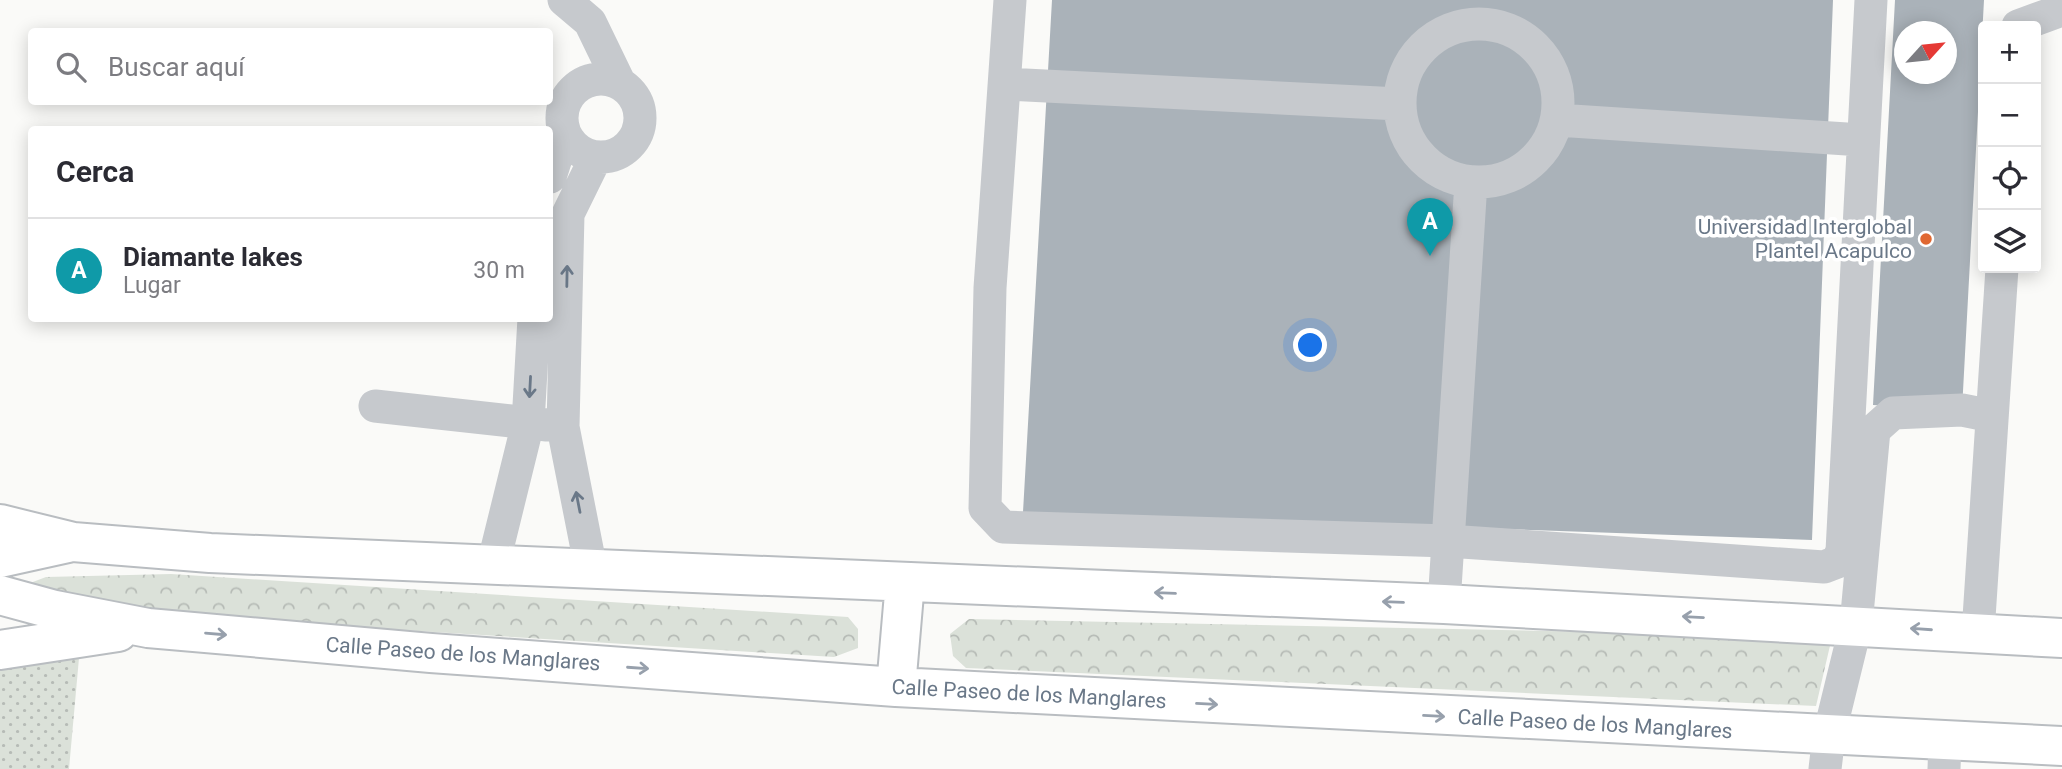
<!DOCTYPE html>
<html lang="es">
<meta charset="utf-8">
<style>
body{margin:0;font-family:Roboto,sans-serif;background:#f7f7f7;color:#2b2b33}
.controls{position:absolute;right:21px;top:21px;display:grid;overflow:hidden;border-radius:7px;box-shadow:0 4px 18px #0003}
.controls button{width:63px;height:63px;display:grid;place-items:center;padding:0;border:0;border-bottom:2px solid #e1e1e2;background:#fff;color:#2b2b33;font:35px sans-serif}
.compass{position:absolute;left:1894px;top:21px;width:63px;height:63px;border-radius:50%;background:#fff;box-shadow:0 4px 18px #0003;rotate:63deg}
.you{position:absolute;left:1311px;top:346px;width:24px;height:24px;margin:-18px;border:5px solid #fff;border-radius:50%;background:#1a73e8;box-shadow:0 0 0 10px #1a73e833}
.badge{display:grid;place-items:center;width:46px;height:46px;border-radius:50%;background:#e06832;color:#fff;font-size:23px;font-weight:700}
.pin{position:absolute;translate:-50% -58px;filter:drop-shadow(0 2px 4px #0008)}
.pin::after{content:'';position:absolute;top:37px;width:24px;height:21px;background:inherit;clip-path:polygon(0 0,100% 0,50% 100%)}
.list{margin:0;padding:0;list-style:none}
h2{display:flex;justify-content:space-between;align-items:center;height:91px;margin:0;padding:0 28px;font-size:30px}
h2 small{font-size:23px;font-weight:400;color:#7c7c81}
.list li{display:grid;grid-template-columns:46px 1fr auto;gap:21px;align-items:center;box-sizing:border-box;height:105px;padding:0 28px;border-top:2px solid #e1e1e2}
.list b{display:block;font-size:26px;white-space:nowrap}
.list p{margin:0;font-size:23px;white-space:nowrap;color:#7c7c81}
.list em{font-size:23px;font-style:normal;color:#7c7c81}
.icon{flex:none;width:38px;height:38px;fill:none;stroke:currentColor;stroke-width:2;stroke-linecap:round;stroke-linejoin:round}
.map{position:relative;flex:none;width:2062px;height:769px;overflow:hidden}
.search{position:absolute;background:#fff;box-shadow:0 4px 18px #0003;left:28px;top:28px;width:525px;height:77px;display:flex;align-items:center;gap:18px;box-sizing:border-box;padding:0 24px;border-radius:7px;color:#7c7c81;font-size:26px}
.panel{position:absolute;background:#fff;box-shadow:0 4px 18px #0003;left:28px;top:126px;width:525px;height:196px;border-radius:7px}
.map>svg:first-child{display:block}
</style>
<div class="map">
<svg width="2062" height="769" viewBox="0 0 2062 769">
<defs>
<pattern id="grass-dots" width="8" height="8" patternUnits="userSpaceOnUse" patternTransform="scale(1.75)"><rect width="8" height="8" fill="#dbe1d9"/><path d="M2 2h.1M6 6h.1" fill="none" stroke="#b6bbb6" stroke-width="1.8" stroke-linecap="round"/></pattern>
<pattern id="park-crowns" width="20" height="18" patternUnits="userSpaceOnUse" patternTransform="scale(1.75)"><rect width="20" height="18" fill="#dbe1d9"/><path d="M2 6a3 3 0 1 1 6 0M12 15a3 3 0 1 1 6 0" fill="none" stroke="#b6bbb6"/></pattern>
</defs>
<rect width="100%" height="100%" fill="#fafaf8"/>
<!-- grass -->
<path fill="url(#grass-dots)" d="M79 658 69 769H0V664Z"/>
<!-- park -->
<path fill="url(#park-crowns)" d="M171 574 848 617 858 629V648L834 657 112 612 17 588 46 577Z
M969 619 1832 637 1816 706 966 668 953 656 950 634Z"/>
<!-- building -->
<path fill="#aab2b9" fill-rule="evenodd" d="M1052 0H1833L1812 540 1023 512Z
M1895 0H1984L1962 410 1873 405ZM1904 32H1946V74H1904Z"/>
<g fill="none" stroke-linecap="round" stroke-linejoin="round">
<!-- major casing -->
<g stroke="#b9bdc1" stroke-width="42">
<path id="major" d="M0 524 73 542 210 553 1444 604 2062 638
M0 558 68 543
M0 595 55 610 148 628 431 653 896 687 2062 746
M0 650 118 632
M896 687 905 582"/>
</g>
<!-- minor -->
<path stroke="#c6c9cd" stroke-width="33" d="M564 0 590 22 620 84
M1010 0 990 288 985 508 1003 527 1448 541 1824 567 1837 562 1842 551 1871 0
M1400 103a79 79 0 1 1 158 0a79 79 0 1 1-158 0Z
M2018 26 2062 10
M562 118a39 39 0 1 1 78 0a39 39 0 1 1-78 0Z
M1005 84 1399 104
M1557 120 1862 140
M550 177 564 133
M375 406 547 425
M493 565 528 423 534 318
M591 569 563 427 568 214 596 157
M1444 604 1471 182
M1978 633 2002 268
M1825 769 1829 735 1856 625 1874 430 1893 413 1962 410 1992 416
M1944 769 1945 741"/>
<!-- major -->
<use href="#major" stroke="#fff" stroke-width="38"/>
</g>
<!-- one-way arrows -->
<defs><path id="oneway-shaft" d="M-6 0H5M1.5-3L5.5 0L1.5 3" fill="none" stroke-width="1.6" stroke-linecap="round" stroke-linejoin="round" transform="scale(1.75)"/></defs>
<g stroke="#6a7888">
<use href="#oneway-shaft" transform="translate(567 276) rotate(-89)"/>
<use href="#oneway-shaft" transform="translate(530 387) rotate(93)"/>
<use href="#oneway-shaft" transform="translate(578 502) rotate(-101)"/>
</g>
<g stroke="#97a0ac">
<use href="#oneway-shaft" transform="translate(1165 593) rotate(-178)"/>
<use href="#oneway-shaft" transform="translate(1393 602) rotate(-178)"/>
<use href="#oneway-shaft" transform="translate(1693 617) rotate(-177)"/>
<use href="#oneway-shaft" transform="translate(1921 629) rotate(-176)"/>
<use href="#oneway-shaft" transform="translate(216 634) rotate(5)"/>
<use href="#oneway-shaft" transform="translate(638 668) rotate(4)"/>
<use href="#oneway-shaft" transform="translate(1207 704) rotate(3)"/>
<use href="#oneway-shaft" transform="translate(1434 716) rotate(3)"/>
</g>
<!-- markers -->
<circle fill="#e06832" stroke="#fff" stroke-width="2.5" cx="1926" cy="239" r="7"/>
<g text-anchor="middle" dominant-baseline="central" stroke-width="7" stroke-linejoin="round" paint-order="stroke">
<!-- poi labels -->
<g font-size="21" fill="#6a7888" stroke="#fff" text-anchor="end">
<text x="1912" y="227">Universidad Interglobal<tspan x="1912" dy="24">Plantel Acapulco</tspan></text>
</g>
<!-- street labels -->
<g font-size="21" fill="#6a7888" stroke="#fff">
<text transform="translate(463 654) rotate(4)">Calle Paseo de los Manglares</text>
<text transform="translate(1029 694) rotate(3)">Calle Paseo de los Manglares</text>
<text transform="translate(1595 724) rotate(3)">Calle Paseo de los Manglares</text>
</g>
</g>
</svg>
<div class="controls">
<button>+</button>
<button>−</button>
<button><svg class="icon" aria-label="locate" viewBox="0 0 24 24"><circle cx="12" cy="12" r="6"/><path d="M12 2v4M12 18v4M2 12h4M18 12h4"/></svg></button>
<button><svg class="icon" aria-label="layers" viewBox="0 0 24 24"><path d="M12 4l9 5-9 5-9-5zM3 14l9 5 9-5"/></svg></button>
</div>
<svg class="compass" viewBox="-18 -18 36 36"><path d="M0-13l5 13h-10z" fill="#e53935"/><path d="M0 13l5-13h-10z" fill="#7c7c81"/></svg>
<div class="you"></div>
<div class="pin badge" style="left:1430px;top:256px;background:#0f9aa8">A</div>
<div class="search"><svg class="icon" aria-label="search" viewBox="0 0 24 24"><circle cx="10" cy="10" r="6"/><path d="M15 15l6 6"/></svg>Buscar aquí</div>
<section class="panel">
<h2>Cerca<small></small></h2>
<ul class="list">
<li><span class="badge" style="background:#0f9aa8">A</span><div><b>Diamante lakes</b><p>Lugar</p></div><em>30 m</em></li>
</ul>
</section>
</div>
